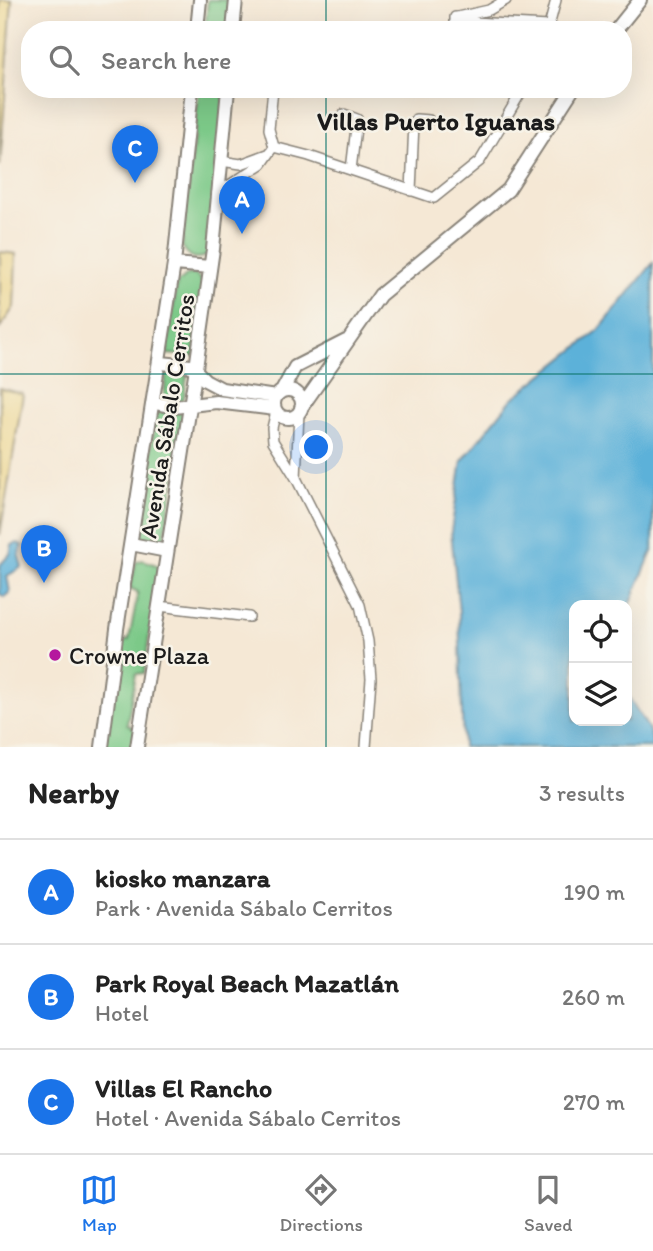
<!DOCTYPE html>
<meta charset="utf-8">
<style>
body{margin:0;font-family:Itim,sans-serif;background:#f6f6f6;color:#222}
.controls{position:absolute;right:21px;bottom:21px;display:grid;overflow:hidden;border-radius:14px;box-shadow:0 7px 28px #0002}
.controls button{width:63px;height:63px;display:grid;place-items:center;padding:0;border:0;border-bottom:2px solid #e0e0e0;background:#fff;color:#222;font:35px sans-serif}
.you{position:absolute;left:317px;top:448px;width:24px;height:24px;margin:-18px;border:5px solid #fff;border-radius:50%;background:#1a73e8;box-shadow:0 0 0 10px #1a73e833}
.badge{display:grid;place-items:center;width:46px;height:46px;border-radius:50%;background:#1a73e8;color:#fff;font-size:23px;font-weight:700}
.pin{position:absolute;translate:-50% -58px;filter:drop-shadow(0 2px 4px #0008)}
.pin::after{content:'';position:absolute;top:37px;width:24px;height:21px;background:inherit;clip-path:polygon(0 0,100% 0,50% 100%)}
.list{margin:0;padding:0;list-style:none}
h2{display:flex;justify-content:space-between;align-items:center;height:91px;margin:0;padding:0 28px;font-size:30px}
h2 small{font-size:23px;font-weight:400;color:#767676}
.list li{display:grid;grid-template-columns:46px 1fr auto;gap:21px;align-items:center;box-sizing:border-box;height:105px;padding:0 28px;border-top:2px solid #e0e0e0}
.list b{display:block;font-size:26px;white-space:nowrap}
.list p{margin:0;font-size:23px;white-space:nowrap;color:#767676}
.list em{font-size:23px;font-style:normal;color:#767676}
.icon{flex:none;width:38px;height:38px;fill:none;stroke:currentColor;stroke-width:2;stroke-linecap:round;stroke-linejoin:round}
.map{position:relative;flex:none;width:653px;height:747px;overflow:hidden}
.search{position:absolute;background:#fff;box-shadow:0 7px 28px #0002;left:21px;right:21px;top:21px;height:77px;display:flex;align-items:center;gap:18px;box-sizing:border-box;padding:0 24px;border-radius:28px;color:#767676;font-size:26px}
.sheet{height:406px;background:#fff}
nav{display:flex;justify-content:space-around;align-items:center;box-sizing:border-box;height:98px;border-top:2px solid #e0e0e0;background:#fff;font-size:19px;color:#767676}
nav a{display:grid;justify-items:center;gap:4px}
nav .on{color:#1a73e8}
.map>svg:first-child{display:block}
</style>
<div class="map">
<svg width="653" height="747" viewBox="0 0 653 747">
<rect width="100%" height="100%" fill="#f7f3e8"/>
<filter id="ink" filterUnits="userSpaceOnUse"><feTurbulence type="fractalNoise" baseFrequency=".0143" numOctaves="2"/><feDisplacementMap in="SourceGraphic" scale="14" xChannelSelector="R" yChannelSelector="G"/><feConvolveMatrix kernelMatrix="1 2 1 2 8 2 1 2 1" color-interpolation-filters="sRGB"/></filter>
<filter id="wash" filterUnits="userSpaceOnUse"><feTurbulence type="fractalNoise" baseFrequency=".00686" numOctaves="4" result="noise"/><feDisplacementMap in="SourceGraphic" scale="28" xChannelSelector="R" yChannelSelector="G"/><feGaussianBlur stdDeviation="1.57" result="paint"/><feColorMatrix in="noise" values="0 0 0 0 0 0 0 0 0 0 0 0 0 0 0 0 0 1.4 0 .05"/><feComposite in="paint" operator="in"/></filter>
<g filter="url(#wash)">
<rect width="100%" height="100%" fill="#f5e8d5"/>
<!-- green -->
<path fill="#7bc988" stroke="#4c7252" stroke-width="2" d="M208 0H235L232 30 205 29Z
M199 89H225L208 255C196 261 189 258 182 246Z
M189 274 196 275 205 284 194 356 166 354 177 283Z
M167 365 188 368 184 398 180 401 167 400 164 395Z
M157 409 180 411 184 414 164 543 155 548 140 540 138 535Z
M143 560 159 566 144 673 136 674 127 724 136 729 132 747H104L120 642 129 640 138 592 130 588 136 562Z"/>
<!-- sand -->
<path fill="#eeda9e" stroke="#857b5d" stroke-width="2" d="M0 0H12L0 166Z
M0 252 16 254 14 307 0 328Z
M0 388 23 394 0 535Z"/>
<!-- water -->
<path fill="#5cb1d9" stroke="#3c667a" stroke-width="2" d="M653 263V549L627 612V605H574V721H627V692C634 711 653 727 653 747H463L459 612 451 531 462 461 512 399 599 330Z
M18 543 22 546 19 556 22 567 7 576 10 592 4 597 0 594V565L10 554 12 545Z"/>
</g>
<g filter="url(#ink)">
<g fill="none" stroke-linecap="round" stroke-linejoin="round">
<!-- minor casing -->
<g stroke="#888278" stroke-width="12">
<path id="minor" d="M455 17V21L548 26
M457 17 489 10 506 0
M548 30 556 0
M273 89 269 129 274 147
M507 89 522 92
M344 114 357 119 351 170
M274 147 309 156 434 198 480 161 523 89
M221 161 241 164 268 154
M411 191 414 123 416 119 429 120
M217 193 262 164 274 147
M276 411 272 428 273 441 296 478 360 605 368 641 371 679 366 747
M296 478 299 412
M159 606 249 617"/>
</g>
<!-- tertiary casing -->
<g stroke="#888278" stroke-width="16">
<path id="tertiary" d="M616 30 640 0
M161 363 191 366 205 380 222 389 276 397
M274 404a14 14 0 1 1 28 0a14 14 0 1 1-28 0Z
M282 391 295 367 346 341
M155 403 174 407 216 402 275 409
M301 408 380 295 508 190 573 89"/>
</g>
<!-- secondary casing -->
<g stroke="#888278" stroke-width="16">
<path id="secondary" d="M197 30 200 0
M233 30 236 0
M174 264 210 267
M131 544 167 551
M102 747 117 629 174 264 192 89
M137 747 196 368 213 249 228 89"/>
</g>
<!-- minor -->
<use href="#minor" stroke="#fff" stroke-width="9"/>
<!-- tertiary -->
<use href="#tertiary" stroke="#fff" stroke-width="12"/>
<!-- secondary -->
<use href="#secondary" stroke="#fff" stroke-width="12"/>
</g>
</g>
<!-- grid -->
<path fill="none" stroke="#0f766e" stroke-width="2" stroke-opacity="0.55" d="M326 0V30M326 89V747M0 374H653"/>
<!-- markers -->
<circle fill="#b5179e" stroke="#f7f3e8" stroke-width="2.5" cx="55" cy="655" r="7"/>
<g text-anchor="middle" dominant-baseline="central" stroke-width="5" stroke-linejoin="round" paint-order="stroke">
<!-- street labels -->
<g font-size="24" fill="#1c1c1c" stroke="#f7f3e8">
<text transform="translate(167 416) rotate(-81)">Avenida Sábalo Cerritos</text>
</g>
<!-- poi labels -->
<g font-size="24" fill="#1c1c1c" stroke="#f7f3e8" text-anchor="start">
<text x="69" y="655">Crowne Plaza</text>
</g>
<!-- neighbourhood labels -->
<g font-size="26" font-weight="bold" fill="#1c1c1c" stroke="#f7f3e8">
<text x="436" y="121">Villas Puerto Iguanas</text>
</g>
</g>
</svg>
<div class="controls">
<button><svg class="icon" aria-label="locate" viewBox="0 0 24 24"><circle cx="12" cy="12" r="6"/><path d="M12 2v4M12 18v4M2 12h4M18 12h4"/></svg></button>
<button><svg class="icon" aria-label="layers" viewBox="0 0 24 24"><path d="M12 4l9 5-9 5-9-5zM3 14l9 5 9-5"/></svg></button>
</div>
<div class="you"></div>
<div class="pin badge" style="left:242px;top:234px">A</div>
<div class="pin badge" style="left:44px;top:583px">B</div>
<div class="pin badge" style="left:135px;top:183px">C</div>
<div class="search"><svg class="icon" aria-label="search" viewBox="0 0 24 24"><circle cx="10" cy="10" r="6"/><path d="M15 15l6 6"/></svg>Search here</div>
</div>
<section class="sheet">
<h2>Nearby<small>3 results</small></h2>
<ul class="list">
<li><span class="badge">A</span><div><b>kiosko manzara</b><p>Park · Avenida Sábalo Cerritos</p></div><em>190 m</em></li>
<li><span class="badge">B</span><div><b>Park Royal Beach Mazatlán</b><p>Hotel</p></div><em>260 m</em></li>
<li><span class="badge">C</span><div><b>Villas El Rancho</b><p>Hotel · Avenida Sábalo Cerritos</p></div><em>270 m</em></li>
</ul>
</section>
<nav>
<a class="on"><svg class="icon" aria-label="map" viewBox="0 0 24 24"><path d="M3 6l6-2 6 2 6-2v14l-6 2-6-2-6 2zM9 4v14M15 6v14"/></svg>Map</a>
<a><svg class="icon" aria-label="directions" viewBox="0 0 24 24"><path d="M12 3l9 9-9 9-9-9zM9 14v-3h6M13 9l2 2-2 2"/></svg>Directions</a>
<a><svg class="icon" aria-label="saved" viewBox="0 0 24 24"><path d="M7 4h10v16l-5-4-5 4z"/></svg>Saved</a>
</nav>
